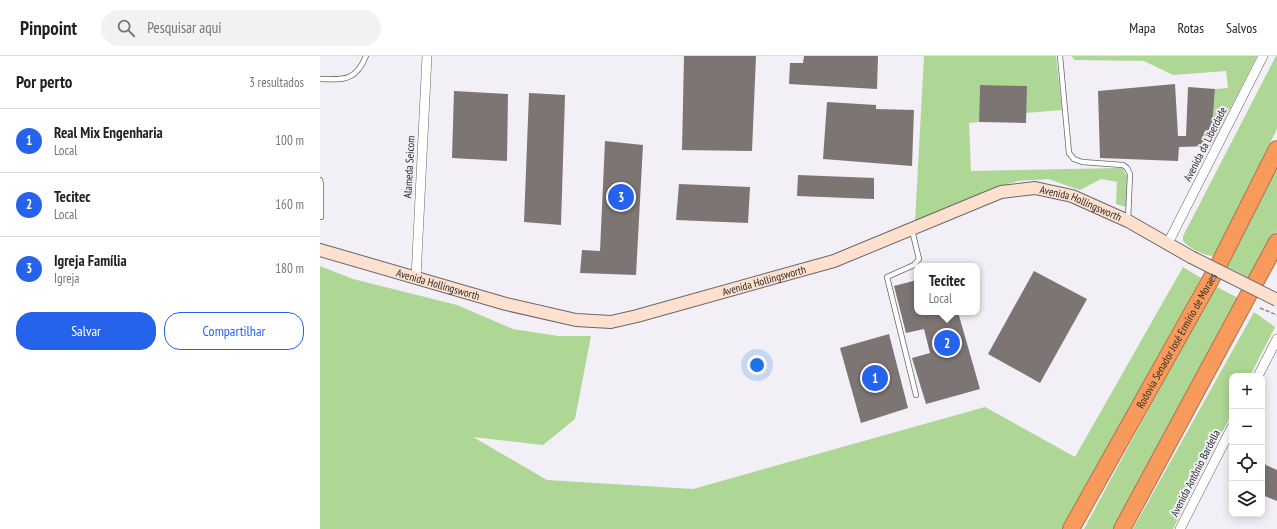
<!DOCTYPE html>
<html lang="pt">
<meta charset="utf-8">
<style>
body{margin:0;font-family:"PT Sans Narrow",sans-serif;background:#f2f2f2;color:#222}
.controls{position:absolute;right:12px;bottom:12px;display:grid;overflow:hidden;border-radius:8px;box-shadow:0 2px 10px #0003}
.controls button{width:36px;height:36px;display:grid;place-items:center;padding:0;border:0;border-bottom:1px solid #e0e0e0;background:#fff;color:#222;font:20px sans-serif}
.you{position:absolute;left:437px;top:309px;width:14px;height:14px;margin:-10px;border:3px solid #fff;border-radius:50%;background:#1a73e8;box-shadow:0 0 0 6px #1a73e833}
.badge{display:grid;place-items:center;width:26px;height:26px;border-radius:50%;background:#2563eb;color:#fff;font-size:13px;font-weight:700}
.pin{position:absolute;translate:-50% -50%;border:2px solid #fff;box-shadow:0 1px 4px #0006}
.popup{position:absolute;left:594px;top:207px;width:66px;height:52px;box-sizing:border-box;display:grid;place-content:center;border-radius:8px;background:#fff;filter:drop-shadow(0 1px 3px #0005);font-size:13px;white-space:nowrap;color:#767676}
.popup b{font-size:15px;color:#222}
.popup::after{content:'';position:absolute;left:50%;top:100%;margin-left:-8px;border:8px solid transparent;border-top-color:#fff}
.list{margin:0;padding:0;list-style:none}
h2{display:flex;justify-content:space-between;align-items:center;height:52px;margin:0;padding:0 16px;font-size:17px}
h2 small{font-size:13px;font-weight:400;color:#767676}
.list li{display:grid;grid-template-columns:26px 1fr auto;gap:12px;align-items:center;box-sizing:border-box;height:64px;padding:0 16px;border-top:1px solid #e0e0e0}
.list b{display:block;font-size:15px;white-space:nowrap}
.list p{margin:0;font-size:13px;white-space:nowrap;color:#767676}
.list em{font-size:13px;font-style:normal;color:#767676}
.actions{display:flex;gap:8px;padding:12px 16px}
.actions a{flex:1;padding:9px 0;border:1px solid #2563eb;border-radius:16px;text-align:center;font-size:14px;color:#2563eb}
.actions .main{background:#2563eb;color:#fff}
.icon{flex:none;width:22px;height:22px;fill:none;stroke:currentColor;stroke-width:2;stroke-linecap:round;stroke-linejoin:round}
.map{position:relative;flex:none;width:957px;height:473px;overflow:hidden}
header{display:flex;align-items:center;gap:24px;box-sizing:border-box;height:56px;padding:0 20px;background:#fff;border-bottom:1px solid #e0e0e0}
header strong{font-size:19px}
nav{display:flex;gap:22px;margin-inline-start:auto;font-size:14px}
.search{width:280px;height:36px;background:#f2f2f2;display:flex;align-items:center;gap:10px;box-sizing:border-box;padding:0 14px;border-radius:22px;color:#767676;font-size:15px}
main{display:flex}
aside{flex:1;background:#fff}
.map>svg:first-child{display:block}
</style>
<header>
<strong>Pinpoint</strong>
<div class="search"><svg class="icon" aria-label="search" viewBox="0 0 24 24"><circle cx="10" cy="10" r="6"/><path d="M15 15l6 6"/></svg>Pesquisar aqui</div>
<nav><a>Mapa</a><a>Rotas</a><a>Salvos</a></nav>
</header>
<main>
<aside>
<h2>Por perto<small>3 resultados</small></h2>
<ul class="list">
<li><span class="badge">1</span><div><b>Real Mix Engenharia</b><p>Local</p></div><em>100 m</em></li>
<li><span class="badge">2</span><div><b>Tecitec</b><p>Local</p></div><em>160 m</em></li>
<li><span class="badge">3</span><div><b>Igreja Família</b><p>Igreja</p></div><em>180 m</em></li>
</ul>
<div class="actions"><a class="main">Salvar</a><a>Compartilhar</a></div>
</aside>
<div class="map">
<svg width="957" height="473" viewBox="0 0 957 473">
<rect width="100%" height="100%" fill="#f2f0f6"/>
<!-- green -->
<path fill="#aed695" d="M604 0H736L742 54 706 57V30L660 29 659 66 649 67 651 115 802 112 807 120 806 151 796 148 797 126 781 123 760 134 728 123 698 125 671 133 595 166Z
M751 0H937L892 89 895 33 908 32 906 15 853 19 824 5 755 4Z
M956 0H957V73L896 197 894 200C884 200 869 192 863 185V180Z
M957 104V175L932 224 903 209Z
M0 210 33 223 137 249 193 273 238 280H271L255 363 223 389 153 381 227 424 373 433 665 351 755 401 863 211 881 222 742 473H0Z
M895 230 920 243 797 473H764Z
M934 256 955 271 930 320H912V357L853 473H813Z"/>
<!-- building -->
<path fill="#7c7574" d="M364 0H436L432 95 362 94Z
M484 0H558L557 33 469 28 470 7H483Z
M855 28 858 80H866L868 31 895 33 891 90 859 91 858 105 780 102 778 35Z
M660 29 707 30 706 67 659 66Z
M134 35 188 38 187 105 132 102Z
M209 37 245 39 241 169 204 166Z
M507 46 556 49V53L594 54 592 110 503 103Z
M285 85 323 89 316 219 260 217 262 194 280 195Z
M478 119 554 122V143L477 140Z
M359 128 430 131 428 167 356 164Z
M714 215 767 243 720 327 668 298Z
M597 224V256H638L660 333 606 348 592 302 610 297 604 273 586 277 574 230Z
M569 278 588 352 541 367 520 292Z
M942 407 957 414V445L942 439Z"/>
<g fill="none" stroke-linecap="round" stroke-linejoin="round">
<!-- service casing -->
<g stroke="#68666c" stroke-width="6">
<path id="service" d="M740 0 749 97 754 103 762 106 803 109 807 112 810 118 808 164
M0 23C24 24 36 25 46 0
M0 124 1 129V161
M592 174 599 203 594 209 567 221 596 339"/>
</g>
<!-- minor casing -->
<g stroke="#68666c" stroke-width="10">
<path id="minor" d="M848 187 943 0
M96 222 107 0
M938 320 957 283
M860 473 912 371"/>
</g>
<!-- secondary casing -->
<g stroke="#68666c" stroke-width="14">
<g id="secondary">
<path id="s1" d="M0 194 186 248 256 264 291 266 317 260 514 205 681 136 715 132 752 140 808 165 871 201"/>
</g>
</g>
<!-- motorway casing -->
<g stroke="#b0734b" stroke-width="18">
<g id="motorway">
<path id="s2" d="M751 473 896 214 957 93"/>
<path d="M802 473 957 186"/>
</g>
</g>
<!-- path -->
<path stroke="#8b8a8e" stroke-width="1.5" stroke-dasharray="4 2" stroke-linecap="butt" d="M940 252 957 259"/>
<!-- service -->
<use href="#service" stroke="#fff" stroke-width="4.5"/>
<!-- minor -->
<use href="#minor" stroke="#fff" stroke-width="9"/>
<!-- secondary -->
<use href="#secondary" stroke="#fde1ce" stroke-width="12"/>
<!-- motorway -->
<use href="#motorway" stroke="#f79a5b" stroke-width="16"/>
<!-- secondary-bridge casing -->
<g stroke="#68666c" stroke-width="14" stroke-linecap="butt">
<path id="secondary-bridge" d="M871 201 957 244"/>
</g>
<!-- secondary-bridge -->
<use href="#secondary-bridge" stroke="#fde1ce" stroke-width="12"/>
</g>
<g text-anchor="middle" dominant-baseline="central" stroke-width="4" stroke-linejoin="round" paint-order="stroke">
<!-- street labels -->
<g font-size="11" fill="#2b2a2c" stroke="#f2f0f6">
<text transform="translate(885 88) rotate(-63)">Avenida da Liberdade</text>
<text transform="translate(89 111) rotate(-87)">Alameda Seicom</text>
<text stroke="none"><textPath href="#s1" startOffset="795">Avenida Hollingsworth</textPath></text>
<text stroke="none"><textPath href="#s1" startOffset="459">Avenida Hollingsworth</textPath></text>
<text stroke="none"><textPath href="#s1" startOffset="123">Avenida Hollingsworth</textPath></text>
<text stroke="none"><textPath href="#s2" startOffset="216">Rodovia Senador José Ermírio de Moraes</textPath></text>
<text transform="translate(875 417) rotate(-63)">Avenida Antônio Bardella</text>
</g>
</g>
</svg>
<div class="controls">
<button>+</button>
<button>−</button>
<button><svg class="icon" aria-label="locate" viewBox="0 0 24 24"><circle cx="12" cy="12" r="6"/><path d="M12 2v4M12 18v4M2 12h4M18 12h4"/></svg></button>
<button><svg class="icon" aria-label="layers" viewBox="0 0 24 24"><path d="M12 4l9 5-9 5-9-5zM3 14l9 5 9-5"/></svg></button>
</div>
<div class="you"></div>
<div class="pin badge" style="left:555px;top:322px">1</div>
<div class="pin badge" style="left:627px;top:287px">2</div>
<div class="popup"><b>Tecitec</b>Local</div>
<div class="pin badge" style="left:301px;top:141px">3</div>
</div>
</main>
